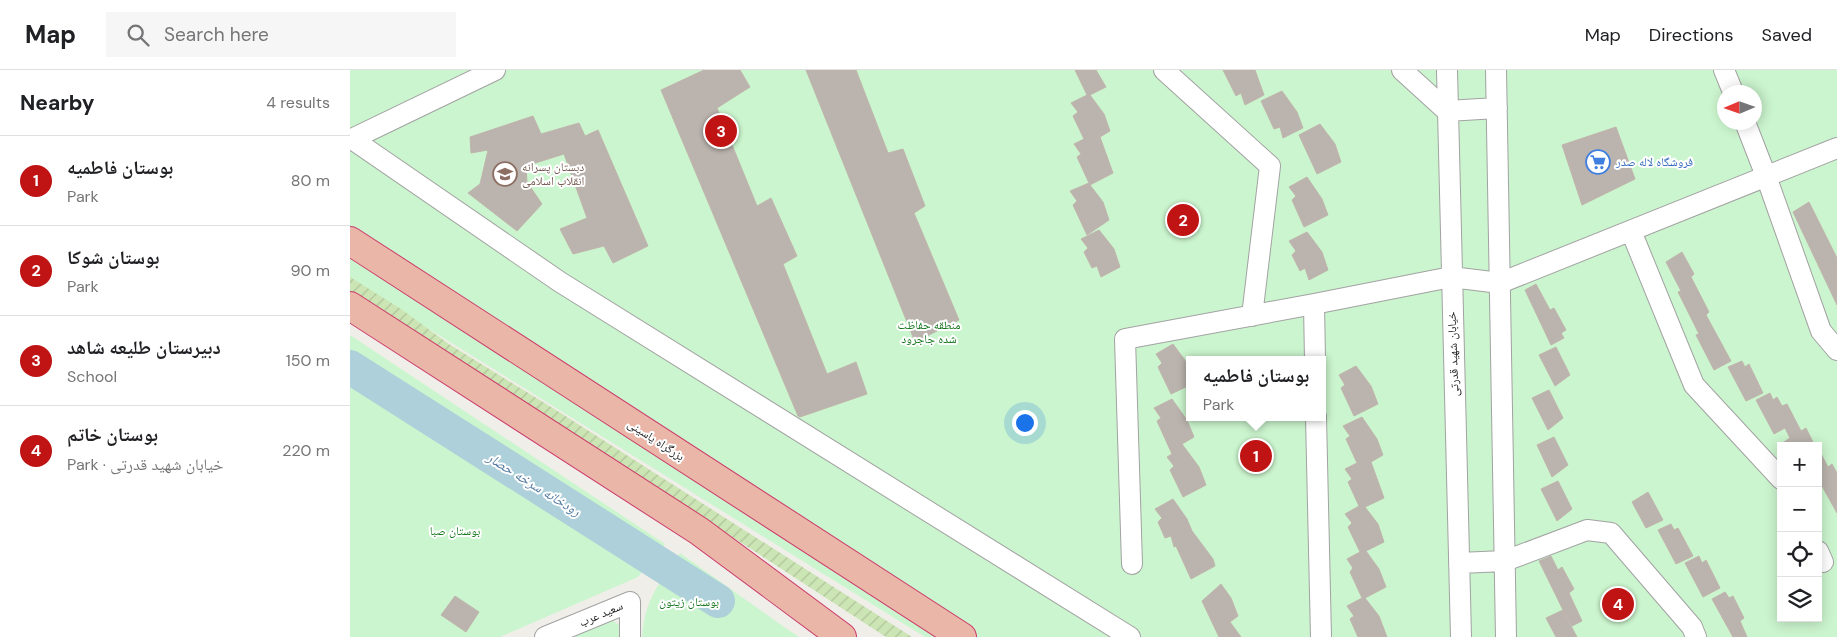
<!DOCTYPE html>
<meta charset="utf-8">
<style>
body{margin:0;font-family:"DM Sans","Noto Naskh Arabic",sans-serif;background:#f6f6f6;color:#202124}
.controls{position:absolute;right:15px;bottom:15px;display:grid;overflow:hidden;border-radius:0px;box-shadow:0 2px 12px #0003}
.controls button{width:45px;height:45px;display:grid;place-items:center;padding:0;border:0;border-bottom:1px solid #e0e0e0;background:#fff;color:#202124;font:25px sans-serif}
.compass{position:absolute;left:1367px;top:15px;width:45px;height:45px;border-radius:50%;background:#fff;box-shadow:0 2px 12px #0003;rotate:268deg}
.you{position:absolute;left:674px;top:352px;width:18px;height:18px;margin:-12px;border:4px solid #fff;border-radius:50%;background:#1a73e8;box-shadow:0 0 0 8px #1a73e833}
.badge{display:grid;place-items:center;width:32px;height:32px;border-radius:50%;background:#bf1314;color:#fff;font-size:16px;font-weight:700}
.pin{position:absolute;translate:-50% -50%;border:2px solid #fff;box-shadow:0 1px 5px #0006}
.popup{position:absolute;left:836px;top:286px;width:140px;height:65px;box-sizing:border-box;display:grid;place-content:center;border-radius:0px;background:#fff;filter:drop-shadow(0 1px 4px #0005);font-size:16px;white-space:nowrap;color:#757577}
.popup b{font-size:19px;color:#202124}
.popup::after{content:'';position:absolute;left:50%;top:100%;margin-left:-10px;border:10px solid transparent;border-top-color:#fff}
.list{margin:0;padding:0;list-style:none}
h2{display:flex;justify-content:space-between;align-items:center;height:65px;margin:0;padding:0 20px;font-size:21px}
h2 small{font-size:16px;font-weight:400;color:#757577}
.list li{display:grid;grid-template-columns:32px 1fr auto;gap:15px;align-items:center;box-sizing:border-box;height:90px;padding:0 20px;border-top:1px solid #e0e0e0}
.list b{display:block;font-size:19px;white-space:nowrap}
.list p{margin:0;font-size:16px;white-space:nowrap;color:#757577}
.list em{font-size:16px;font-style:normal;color:#757577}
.icon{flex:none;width:28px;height:28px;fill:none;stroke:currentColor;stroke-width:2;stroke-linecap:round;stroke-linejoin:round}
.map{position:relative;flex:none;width:1487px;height:567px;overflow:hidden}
header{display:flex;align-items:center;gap:30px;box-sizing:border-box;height:70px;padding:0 25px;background:#fff;border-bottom:1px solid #e0e0e0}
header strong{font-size:24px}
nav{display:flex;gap:28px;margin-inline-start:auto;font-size:18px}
.search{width:350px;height:45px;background:#f6f6f6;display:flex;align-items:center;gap:12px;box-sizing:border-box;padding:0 18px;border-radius:0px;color:#757577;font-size:19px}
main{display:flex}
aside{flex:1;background:#fff}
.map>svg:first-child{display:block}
</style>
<header>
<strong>Map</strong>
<div class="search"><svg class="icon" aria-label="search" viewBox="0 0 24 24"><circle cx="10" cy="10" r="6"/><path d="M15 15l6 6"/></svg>Search here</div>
<nav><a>Map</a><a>Directions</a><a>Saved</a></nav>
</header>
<main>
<aside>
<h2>Nearby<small>4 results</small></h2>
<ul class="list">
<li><span class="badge">1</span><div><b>بوستان فاطمیه</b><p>Park</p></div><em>80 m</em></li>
<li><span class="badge">2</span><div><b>بوستان شوکا</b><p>Park</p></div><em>90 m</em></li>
<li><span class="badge">3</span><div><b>دبیرستان طلیعه شاهد</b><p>School</p></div><em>150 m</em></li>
<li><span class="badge">4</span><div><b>بوستان خاتم</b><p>Park · خیابان شهید قدرتی</p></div><em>220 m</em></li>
</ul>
</aside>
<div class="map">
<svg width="1487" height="567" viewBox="0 0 1487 567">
<defs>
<pattern id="garden-furrows" width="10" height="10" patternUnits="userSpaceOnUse" patternTransform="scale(1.25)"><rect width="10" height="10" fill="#cce5b4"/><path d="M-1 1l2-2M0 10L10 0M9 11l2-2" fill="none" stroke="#afc49a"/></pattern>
</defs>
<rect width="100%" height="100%" fill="#f0eee9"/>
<!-- park -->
<path fill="#cbf5ce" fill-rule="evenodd" d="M0 0H1487V567H575L0 210ZM1374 22H1404V52H1374ZM840 290H972V347H840ZM1431 376H1468V548H1431Z
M0 265 315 474 288 507 150 567H0Z
M330 483 437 559 449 567H292C295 528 309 514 330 483Z
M262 550 280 563 279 567H219Z"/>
<!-- garden -->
<path fill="url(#garden-furrows)" d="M0 207 51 239 99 274 206 340 562 567H536L401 479 0 225Z"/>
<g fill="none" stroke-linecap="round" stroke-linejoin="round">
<!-- river -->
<path stroke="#aed0da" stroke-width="34" d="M0 297 368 531"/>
</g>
<!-- building -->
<path fill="#bab3ae" stroke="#c1b5ac" d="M354 0H390L400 17 367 38 407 136 421 128 447 186 433 194 477 304 506 292 517 324 450 347 448 346 311 20Z
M456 0H506L538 83 553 79 575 136 564 143 609 250 565 272Z
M725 0H746L756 17 740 25 754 44 760 61 750 67 763 103 740 115 753 132 759 150 737 165 723 135 727 131 720 121 739 113 727 87 731 84 724 74 734 69 723 46 728 42 721 33 737 25Z
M873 0H905L914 25 895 35 891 23 886 26Z
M932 21 947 42 953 58 933 68 930 57 924 59 911 31Z
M183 46 191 64 229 53 235 66 248 60 298 176 263 193 254 176 223 184 210 159 237 148 214 84 176 96 177 112 192 134 167 161 118 123 130 114 138 80 121 83 120 67Z
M970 54 985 74 991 92 967 104 949 65Z
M1266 57 1285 109 1232 135 1212 75Z
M957 107 972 129 978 145 954 157 942 130 946 126 939 117Z
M1459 132 1487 188V235L1443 142Z
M749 160 764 179 770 197 751 207 747 196 742 198 734 182 738 178 731 169Z
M957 162 972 182 978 200 959 210 955 198 950 201 942 185 946 181 939 171Z
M1332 182 1344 204 1341 207 1359 242 1356 245 1381 291 1364 300 1346 265 1349 264 1328 222 1331 221 1316 192Z
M1186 214 1200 240 1204 238 1216 260 1211 263 1214 268 1201 275 1175 220Z
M823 274 840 297V315L821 324 808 297 812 293 806 284Z
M1206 277 1220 305 1205 316 1189 285Z
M1392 291 1395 297 1399 294 1413 323 1396 331 1378 297Z
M1006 296 1021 316 1028 334 1004 346 991 318 995 315 989 305Z
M1199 320 1213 348 1198 360 1182 328Z
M1420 323 1423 330 1427 327 1432 336 1437 334 1451 361 1456 358 1465 376H1428L1440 368 1435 358 1424 364 1406 330Z
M822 329 837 350 844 367 832 374 849 397 856 415 833 427 820 400 824 396 817 387 822 384 807 351 811 348 804 338Z
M1012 347 1027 369 1033 385 1021 392 1034 428 1015 437 1028 454 1034 472 1016 481 1029 499 1036 517 1015 528 1029 546 1037 567H1008L1000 549 1004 546 997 536 1012 528 1000 502 1003 498 997 489 1010 482 998 457 1002 453 995 444 1009 436 998 412 1002 409 995 399 1007 393 996 369 1000 366 993 356Z
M1204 367 1218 395 1202 407 1187 375Z
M1468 378 1478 397 1482 394 1487 403V443L1468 409Z
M1208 411 1222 439 1207 451 1191 419Z
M1298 422 1313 450 1296 458 1282 432Z
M823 429 837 449 842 461 863 489 865 496 841 509 826 476 824 477 821 466 815 468 808 452 812 448 805 439Z
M1321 454 1324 460 1328 458 1343 486 1326 494 1308 460Z
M1201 486 1208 500 1212 497 1224 519 1219 523 1232 551 1222 556 1213 541 1227 567H1206L1196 548 1213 540 1189 491Z
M1349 486 1352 493 1356 490 1370 518 1353 527 1335 493Z
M871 514 881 528 888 546 880 552 891 567H869L852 531Z
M1375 522 1379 528 1383 526 1394 548 1390 551 1397 567H1383L1362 529Z
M105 526 129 542 116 562 91 545Z"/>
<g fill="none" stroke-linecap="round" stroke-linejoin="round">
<!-- minor casing -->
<g stroke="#a2a2a2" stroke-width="22">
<path id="minor" d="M145 0 2 69 210 212 780 567
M814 0 920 96 902 246
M1052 0 1097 41 1147 38
M1097 0 1111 567
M1146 0 1156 567
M1374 0 1383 22
M1395 52 1416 106 1471 261 1487 280
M1281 161 1344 315 1431 409
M964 234 965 290
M966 347 971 567
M1468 481 1473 492
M1109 493 1155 491 1237 460 1261 463 1342 557 1346 567
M782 494 775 269 964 234 1101 207 1150 213 1487 78
M195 567 280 532V567"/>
</g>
<!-- trunk casing -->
<g stroke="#cb396b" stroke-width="30">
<path id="trunk" d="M0 171 612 567
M0 236 349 461 492 567"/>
</g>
<!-- minor -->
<use href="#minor" stroke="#fff" stroke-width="20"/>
<!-- trunk -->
<use href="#trunk" stroke="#eab6a8" stroke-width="28"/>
</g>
<!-- icons -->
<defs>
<g id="supermarket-ring" transform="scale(1.25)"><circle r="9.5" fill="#fff" stroke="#3f7fe0" stroke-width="1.5"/><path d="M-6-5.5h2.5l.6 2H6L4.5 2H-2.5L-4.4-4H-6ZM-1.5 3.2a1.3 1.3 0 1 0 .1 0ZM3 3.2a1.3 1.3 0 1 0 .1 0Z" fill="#3f7fe0"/></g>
<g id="school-ring" transform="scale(1.25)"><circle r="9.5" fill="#fff" stroke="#8d6e63" stroke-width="1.5"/><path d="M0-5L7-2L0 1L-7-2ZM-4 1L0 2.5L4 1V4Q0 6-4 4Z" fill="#8d6e63"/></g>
</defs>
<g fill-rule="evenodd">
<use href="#supermarket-ring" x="1248" y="92"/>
<use href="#school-ring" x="155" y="104"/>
</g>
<g text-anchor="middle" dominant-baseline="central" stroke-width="4" stroke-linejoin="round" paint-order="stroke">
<!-- shop labels -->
<g font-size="12" fill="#366cbe" stroke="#fff" text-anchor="start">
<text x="1266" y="92">فروشگاه لاله صدر</text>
</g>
<!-- education labels -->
<g font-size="12" fill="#785e54" stroke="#fff" text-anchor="start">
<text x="172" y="97">دبستان پسرانه<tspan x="172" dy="14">انقلاب اسلامی</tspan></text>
</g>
<!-- park labels -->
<g font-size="12" fill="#17771f" stroke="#fff">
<text x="579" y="255">منطقه حفاظت<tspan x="579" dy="14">شده جاجرود</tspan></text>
<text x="105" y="461">بوستان صبا</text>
<text x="339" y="532">بوستان زیتون</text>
</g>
<!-- street labels -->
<g font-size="12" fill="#212121" stroke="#fff">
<text transform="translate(1103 284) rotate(-92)">خیابان شهید قدرتی</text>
<text transform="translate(306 370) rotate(33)">بزرگراه یاسینی</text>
<text transform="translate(251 544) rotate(-23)">سعید عرب</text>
</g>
<!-- water labels -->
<g font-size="14" font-style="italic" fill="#537aa1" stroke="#fff">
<text transform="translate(184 414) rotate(32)">رودخانه سرخه حصار</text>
</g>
</g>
</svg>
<div class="controls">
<button>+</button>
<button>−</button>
<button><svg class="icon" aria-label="locate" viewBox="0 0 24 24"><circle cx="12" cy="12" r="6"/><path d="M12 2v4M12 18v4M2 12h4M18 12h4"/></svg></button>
<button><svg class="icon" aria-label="layers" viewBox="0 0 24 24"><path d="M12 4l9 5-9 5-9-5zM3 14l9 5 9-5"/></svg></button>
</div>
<svg class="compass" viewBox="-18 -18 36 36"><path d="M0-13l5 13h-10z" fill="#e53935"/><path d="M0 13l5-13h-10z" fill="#757577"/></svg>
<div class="you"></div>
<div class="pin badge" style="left:906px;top:386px">1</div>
<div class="popup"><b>بوستان فاطمیه</b>Park</div>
<div class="pin badge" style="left:833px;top:150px">2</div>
<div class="pin badge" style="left:371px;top:61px">3</div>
<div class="pin badge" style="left:1268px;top:534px">4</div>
</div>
</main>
